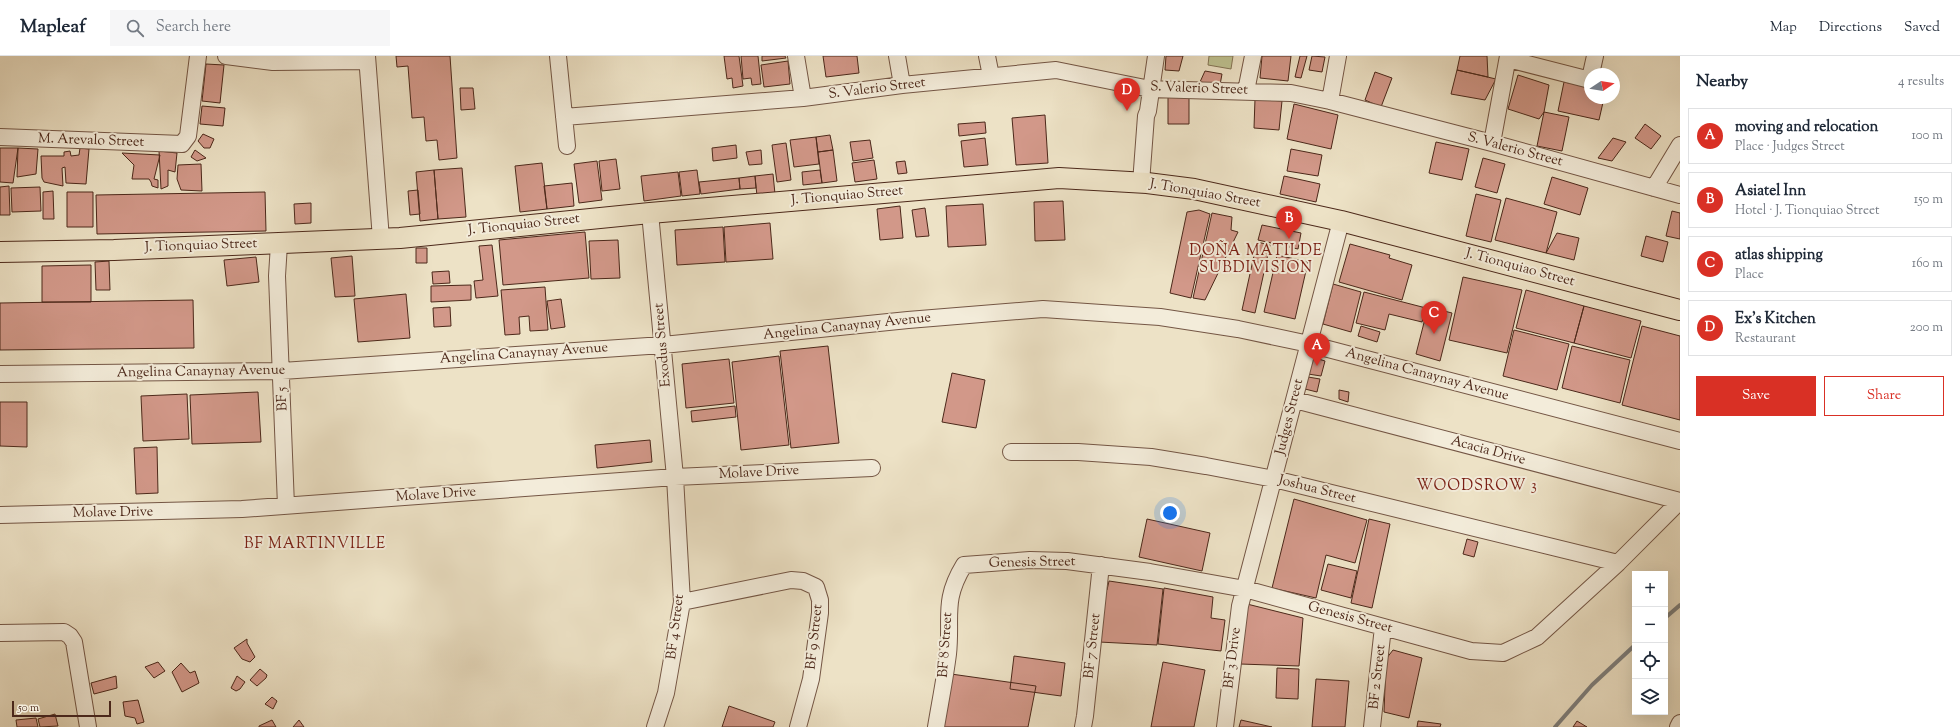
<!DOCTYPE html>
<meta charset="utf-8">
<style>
body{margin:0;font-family:"Sorts Mill Goudy",serif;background:#f6f6f7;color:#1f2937}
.controls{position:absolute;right:12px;bottom:12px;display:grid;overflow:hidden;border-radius:0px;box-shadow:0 4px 16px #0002}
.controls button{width:36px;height:36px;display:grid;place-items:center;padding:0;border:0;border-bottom:1px solid #e0e1e3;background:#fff;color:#1f2937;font:20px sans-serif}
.compass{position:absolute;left:1584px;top:12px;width:36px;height:36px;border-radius:50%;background:#fff;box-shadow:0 4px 16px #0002;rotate:78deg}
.scale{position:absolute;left:12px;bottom:10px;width:99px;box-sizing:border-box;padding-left:4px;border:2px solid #4c281a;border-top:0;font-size:11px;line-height:14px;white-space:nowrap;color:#4c281a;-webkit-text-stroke:3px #f3ecda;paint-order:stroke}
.you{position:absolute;left:1170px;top:457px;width:14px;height:14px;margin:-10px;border:3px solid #fff;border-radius:50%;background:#1a73e8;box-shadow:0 0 0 6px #1a73e833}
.badge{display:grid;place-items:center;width:26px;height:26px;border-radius:50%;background:#d93025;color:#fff;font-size:13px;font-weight:700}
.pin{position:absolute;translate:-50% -33px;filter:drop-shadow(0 1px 2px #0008)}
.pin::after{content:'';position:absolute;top:21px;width:14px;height:12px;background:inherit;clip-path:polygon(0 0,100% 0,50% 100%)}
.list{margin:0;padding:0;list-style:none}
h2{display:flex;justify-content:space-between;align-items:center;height:52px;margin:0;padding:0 16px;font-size:17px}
h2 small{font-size:13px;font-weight:400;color:#747a83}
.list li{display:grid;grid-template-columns:26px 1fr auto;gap:12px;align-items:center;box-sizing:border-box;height:56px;margin:0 8px 8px;padding:0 8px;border:1px solid #e0e1e3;border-radius:0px}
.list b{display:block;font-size:15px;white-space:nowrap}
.list p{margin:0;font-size:13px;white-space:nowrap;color:#747a83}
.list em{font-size:13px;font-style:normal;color:#747a83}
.actions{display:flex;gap:8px;padding:12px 16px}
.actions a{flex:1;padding:9px 0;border:1px solid #d93025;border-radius:0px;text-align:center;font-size:14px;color:#d93025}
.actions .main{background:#d93025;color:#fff}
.icon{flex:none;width:22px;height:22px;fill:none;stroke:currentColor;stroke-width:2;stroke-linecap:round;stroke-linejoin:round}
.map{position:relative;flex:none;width:1680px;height:671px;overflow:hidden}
header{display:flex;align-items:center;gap:24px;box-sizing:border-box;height:56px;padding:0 20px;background:#fff;border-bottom:1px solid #e0e1e3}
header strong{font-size:19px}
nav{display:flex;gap:22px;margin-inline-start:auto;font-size:14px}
.search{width:280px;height:36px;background:#f6f6f7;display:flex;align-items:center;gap:10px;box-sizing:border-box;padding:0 14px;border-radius:0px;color:#747a83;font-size:15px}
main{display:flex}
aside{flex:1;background:#fff}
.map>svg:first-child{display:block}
</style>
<header>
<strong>Mapleaf</strong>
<div class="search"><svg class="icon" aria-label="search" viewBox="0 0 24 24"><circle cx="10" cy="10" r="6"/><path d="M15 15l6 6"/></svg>Search here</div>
<nav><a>Map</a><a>Directions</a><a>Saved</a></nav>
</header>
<main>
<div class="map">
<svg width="1680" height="671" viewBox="0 0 1680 671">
<rect width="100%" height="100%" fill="#ede2c6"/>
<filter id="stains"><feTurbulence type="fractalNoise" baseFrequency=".005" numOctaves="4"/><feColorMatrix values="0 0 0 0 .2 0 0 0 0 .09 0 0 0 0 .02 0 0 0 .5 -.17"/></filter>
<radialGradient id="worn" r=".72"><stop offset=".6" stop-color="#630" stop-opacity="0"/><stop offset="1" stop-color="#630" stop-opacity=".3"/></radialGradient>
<!-- green -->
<path fill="#bec291" stroke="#857556" d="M1209 0H1233L1231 13 1208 9Z"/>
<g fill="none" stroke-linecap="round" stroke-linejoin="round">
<!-- stream -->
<path stroke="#7e807e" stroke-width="4" d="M1665 562 1680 549
M1555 671 1592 629 1635 589"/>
</g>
<!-- building -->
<path fill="#d29889" stroke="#4c281a" d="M396 0H450L457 102 439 104 437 84 426 85 424 61 412 62 408 10 397 11Z
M724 0H739L743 30 733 32 732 22 727 23Z
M741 0H758L761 28 752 29 751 22 743 23Z
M762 0H785L786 2 762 5Z
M823 0H857L859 17 826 21Z
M1166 0H1183L1179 15 1165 14Z
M1262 0H1291L1288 25 1260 22Z
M1300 0H1307L1301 22 1295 21Z
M1312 0 1325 1 1322 16 1309 14Z
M1460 0H1487L1488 21 1457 14Z
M788 5 790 28 764 31 761 9Z
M206 8 224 9 220 47 202 45Z
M1457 14 1496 23 1485 44 1451 38Z
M1205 15 1222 18 1220 29 1200 26Z
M1375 16 1392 22 1381 51 1365 44Z
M1518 19 1549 29 1544 56 1539 63 1508 53Z
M1564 26 1590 31V42H1604L1599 64 1558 55Z
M460 32H473L475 53 461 54Z
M1168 40H1189V68H1168Z
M1255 43 1282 45 1279 74 1254 72Z
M1294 48 1338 59 1331 93 1287 83Z
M202 50 225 52 223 70 200 68Z
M1544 56 1569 61 1562 95 1537 90Z
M1045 59 1048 107 1016 109 1012 62Z
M985 66 986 77 959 80 958 68Z
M1645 68 1661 80 1651 93 1635 82Z
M203 78 214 83 210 92H204L198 85Z
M830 79 833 94 818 96 816 81Z
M816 81 819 108 794 111 790 84Z
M985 82 988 109 964 111 961 85Z
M1613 82 1626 86 1612 105 1598 102Z
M870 84 873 102 853 105 850 86Z
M1436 86 1469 93 1462 124 1429 117Z
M786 87 791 124 777 126 772 89Z
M736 89 737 102 713 105 712 92Z
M0 92H18L13 127 0 126Z
M18 92 38 93 36 118 17 121Z
M80 92 89 93 86 128 66 127 65 111 62 112 63 130 44 126 42 122 41 100H64V96L70 95 71 100 79 99Z
M1291 93 1322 99 1318 120 1287 115Z
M195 94 206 102 197 105 191 101Z
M761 94 762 108 749 109 746 96Z
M833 94 837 125 822 127 818 96Z
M159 95 177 97 175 116 168 114V130L161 133Z
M122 97 160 99 154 123 158 124V132L152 130 151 126 149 123H132L134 109Z
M1483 102 1505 108 1497 137 1475 131Z
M616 103 620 133 602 135 599 105Z
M874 104 877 123 855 126 852 107Z
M597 105 602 144 579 147 574 108Z
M905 105 907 117 898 118 896 106Z
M542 107 547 153 520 156 515 110Z
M201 108 202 135 181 134 177 123 178 109Z
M462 112 466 161 438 163 434 114Z
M434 114 438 163 420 165 416 116Z
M697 114 700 138 682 140 679 116Z
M820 114 822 127 803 129 802 116Z
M678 116 681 140 644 145 641 120Z
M773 118 775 138 757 140 755 120Z
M755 120 756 132 740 133 739 122Z
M1284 120 1320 128 1316 146 1280 138Z
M1552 121 1588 132 1580 159 1544 148Z
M739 122 740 133 701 138 699 126Z
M572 127 574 150 547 153 544 130Z
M9 130 10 159H0V131Z
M40 131 41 155 12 156 11 132Z
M418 134 420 158 410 159 408 135Z
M53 135 54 163H43V136Z
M67 136H93V171H67Z
M265 136 266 175 97 178 96 139Z
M1476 138 1501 144 1491 186 1466 180Z
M1506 142 1557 156 1546 197 1495 184Z
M1063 145 1065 184 1035 185 1034 146Z
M311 147V167L295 168 294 148Z
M983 148 986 189 948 191 946 150Z
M900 150 903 182 880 184 877 153Z
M925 152 929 180 916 181 912 154Z
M1199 154 1210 158 1191 242 1170 237 1187 156Z
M1672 155 1680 157V183L1666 180Z
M1212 157 1232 161 1231 174 1238 176 1205 244 1193 242Z
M770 167 773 203 726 206 724 171Z
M1262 169 1301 177 1298 193 1258 184Z
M723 171 725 206 677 209 675 174Z
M585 176 589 222 503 229 499 184Z
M1557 177 1579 182 1574 204 1546 197Z
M1646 180 1668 186 1663 206 1641 200Z
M618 184 620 222 591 223 589 185Z
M1257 186 1270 189 1255 257 1242 254Z
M1350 188 1390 199 1389 202 1412 209 1402 244 1339 226Z
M492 189 498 240 476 242 474 225 483 224 479 190Z
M416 192H427V207H416Z
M1277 199 1308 206 1295 263 1264 256Z
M352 200 355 240 335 241 331 202Z
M256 201 259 226 227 230 224 204Z
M109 205 110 234H96L95 206Z
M91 209V246H42V210Z
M449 215 450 227 433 228 432 216Z
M1463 221 1522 234 1507 297 1449 284Z
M1333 228 1361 236 1351 276 1323 268Z
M471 229V244L431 246V230Z
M545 231 548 274 530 275 529 260 519 261 520 278 505 279 501 234Z
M1526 234 1584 250 1574 287 1516 272Z
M1364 236 1426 252 1422 266 1389 258 1385 274 1356 267Z
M406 238 410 282 358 286 354 243Z
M561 243 565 271 551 273 547 245Z
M193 244 194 292 0 294V247Z
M1584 250 1641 265 1631 302 1574 287Z
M450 251 451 270 434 271 433 252Z
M1428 251 1452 257 1440 305 1416 298Z
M1361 270 1380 276 1377 286 1358 280Z
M1642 270 1680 280V364L1622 349Z
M1514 274 1569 288 1557 334 1503 320Z
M828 290 839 387 791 392 780 295Z
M1572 290 1630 304 1620 347 1562 332Z
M779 300 789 389 741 394 732 306Z
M1312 301 1325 305 1321 320 1308 318Z
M729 303 734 347 686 352 682 308Z
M952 317 985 324 976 372 942 366Z
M1308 321 1320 323 1317 336 1305 333Z
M1339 334 1349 336 1348 346 1339 343Z
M258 336 261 386 192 388 190 339Z
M187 338 189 383 143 385 141 340Z
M0 346H27V391L0 390Z
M735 350 736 361 692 366 691 355Z
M650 384 652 406 597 412 595 389Z
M157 391 158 437 136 438 134 392Z
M1294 443 1367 464 1355 507 1326 499 1316 542 1272 532Z
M1147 463 1210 477 1202 515 1139 501Z
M1369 463 1390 468 1372 552 1351 547Z
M1467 483 1478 486 1474 501 1463 498Z
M1328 508 1357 515 1351 542 1321 534Z
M1109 525 1163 533 1157 589 1099 586 1102 534H1107Z
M1164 532 1213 541 1211 562 1225 564 1221 595 1158 588Z
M1247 548 1303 562 1299 610 1240 608Z
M247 583V587L255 601 250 606 242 603 234 592Z
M1393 594 1422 602 1409 662 1384 656 1386 603Z
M1014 600 1065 607 1061 640 1010 633Z
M158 606 165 615 154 622 145 611Z
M1163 606 1205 614 1194 671H1151Z
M181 607 190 617 195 615 199 627 182 636 172 616Z
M1277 612 1299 613 1298 643 1276 642Z
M260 613 267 619 266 622 257 630 250 624Z
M951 618 1036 630 1028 671H942Z
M116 620 117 632 94 638 91 627Z
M237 620 245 626 240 633 236 635 231 632Z
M1316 623 1349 625 1345 671H1312Z
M272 641 277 645 273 653 265 648Z
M138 644 144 666 137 668 135 662 125 660 123 646Z
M729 650 775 666 773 671H722Z
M55 658 58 670 40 671 38 663Z
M36 662 38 671H17L16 664Z
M272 664 276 671H259V670Z
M299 664 304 671H293Z
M1241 664 1272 671H1239Z
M1418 665 1441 668 1440 671H1417Z
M1577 665 1587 671H1573Z"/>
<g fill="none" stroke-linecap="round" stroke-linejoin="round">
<!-- minor casing -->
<g stroke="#745645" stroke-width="18">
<path id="minor" d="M226 0 273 6 367 5
M367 0 381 183
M558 0 567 90
M796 0 803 42
M897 0 902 29
M987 0 991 20
M1508 3 1590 24V22
M1591 18 1595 0
M1246 35 1253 0
M1330 45 1338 0
M564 61 803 42 902 29 1056 14 1150 33 1291 37 1330 45 1492 87 1680 139
M0 81 182 88 188 80 198 0
M1492 87 1508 0
M1141 127 1146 60 1148 55 1156 0
M1654 132 1680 89
M650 157 675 421 682 546 666 637 655 671
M279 188 277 220 286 450
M0 318 282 315 663 289 908 264 1043 253 1160 261 1238 273 1309 288 1680 385
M1295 344 1680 445
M1011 396H1078L1151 401 1206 410 1274 423 1618 507
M0 459 242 453 675 421 872 412
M682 546 791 524 803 525 816 531 820 544V557L811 623 798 671
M0 577 64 576 70 580 74 586 88 671
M936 671C940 647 945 622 948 598 952 561 942 545 964 509L1030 504 1067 505 1150 516 1245 533 1471 595 1503 597 1537 581 1618 507 1680 445
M1083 671 1085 660 1101 509
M1225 671 1240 550 1341 165
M1372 671 1383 571
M1678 671 1680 667"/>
</g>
<!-- major casing -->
<g stroke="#4c281a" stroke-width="22">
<path id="major" d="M0 196 114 194 400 182 650 157 1059 122 1147 127 1194 133 1341 165 1680 254"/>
</g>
<!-- minor -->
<use href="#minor" stroke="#f3ecda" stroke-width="16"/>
<!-- major -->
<use href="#major" stroke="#ede2c6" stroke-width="20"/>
</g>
<g text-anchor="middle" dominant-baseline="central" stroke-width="4" stroke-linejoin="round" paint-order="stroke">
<!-- street labels -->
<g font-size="14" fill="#4c281a" stroke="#f3ecda">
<text transform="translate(877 33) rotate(-7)">S. Valerio Street</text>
<text transform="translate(1199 33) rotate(2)">S. Valerio Street</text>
<text transform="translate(91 85) rotate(2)">M. Arevalo Street</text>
<text transform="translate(1515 94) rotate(15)">S. Valerio Street</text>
<text transform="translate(1205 138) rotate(10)">J. Tionquiao Street</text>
<text transform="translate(847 140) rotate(-5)">J. Tionquiao Street</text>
<text transform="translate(524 169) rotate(-6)">J. Tionquiao Street</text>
<text transform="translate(201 190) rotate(-2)">J. Tionquiao Street</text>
<text transform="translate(1520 212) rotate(15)">J. Tionquiao Street</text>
<text transform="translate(847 271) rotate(-6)">Angelina Canaynay Avenue</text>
<text transform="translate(663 289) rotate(-95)">Exodus Street</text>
<text transform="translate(524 298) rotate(-4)">Angelina Canaynay Avenue</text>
<text transform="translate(201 316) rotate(-1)">Angelina Canaynay Avenue</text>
<text transform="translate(1427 319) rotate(15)">Angelina Canaynay Avenue</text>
<text transform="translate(283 343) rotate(-92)">BF 5</text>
<text transform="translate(1290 361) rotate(-76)">Judges Street</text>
<text transform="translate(1488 395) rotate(15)">Acacia Drive</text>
<text transform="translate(759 417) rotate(-3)">Molave Drive</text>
<text transform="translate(1317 434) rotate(14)">Joshua Street</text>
<text transform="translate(436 439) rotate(-4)">Molave Drive</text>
<text transform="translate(113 457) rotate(-1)">Molave Drive</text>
<text transform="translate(1032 507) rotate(-1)">Genesis Street</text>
<text transform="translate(1350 562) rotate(15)">Genesis Street</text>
<text transform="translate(676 571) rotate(-83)">BF 4 Street</text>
<text transform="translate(815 581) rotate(-84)">BF 9 Street</text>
<text transform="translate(946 589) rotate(-86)">BF 8 Street</text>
<text transform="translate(1093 590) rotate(-84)">BF 7 Street</text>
<text transform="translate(1233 602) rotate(-83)">BF 3 Drive</text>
<text transform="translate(1378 621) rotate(-84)">BF 2 Street</text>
</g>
<!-- neighbourhood labels -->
<g font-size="15" letter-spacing="1" fill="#7a1f14" stroke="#f3ecda">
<text x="1256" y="195">DOÑA MATILDE<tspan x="1256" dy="17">SUBDIVISION</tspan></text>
<text x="1477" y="430">WOODSROW 3</text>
<text x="315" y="488">BF MARTINVILLE</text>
</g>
</g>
<rect width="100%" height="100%" filter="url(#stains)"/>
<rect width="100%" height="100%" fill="url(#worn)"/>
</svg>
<div class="controls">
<button>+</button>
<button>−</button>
<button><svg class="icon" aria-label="locate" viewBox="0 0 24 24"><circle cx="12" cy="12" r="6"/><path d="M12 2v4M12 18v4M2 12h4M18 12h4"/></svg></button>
<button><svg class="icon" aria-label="layers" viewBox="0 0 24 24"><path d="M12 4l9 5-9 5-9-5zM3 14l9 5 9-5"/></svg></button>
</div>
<svg class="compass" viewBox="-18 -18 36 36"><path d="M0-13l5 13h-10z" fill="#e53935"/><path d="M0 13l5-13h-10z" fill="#747a83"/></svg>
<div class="scale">50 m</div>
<div class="you"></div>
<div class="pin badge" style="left:1317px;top:310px">A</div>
<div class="pin badge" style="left:1289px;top:183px">B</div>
<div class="pin badge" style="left:1434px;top:278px">C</div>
<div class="pin badge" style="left:1127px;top:55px">D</div>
</div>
<aside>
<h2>Nearby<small>4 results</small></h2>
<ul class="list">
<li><span class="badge">A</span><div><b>moving and relocation</b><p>Place · Judges Street</p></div><em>100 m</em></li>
<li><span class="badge">B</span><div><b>Asiatel Inn</b><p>Hotel · J. Tionquiao Street</p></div><em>150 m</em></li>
<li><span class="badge">C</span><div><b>atlas shipping</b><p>Place</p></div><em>160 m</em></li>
<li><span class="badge">D</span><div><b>Ex's Kitchen</b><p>Restaurant</p></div><em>200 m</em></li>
</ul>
<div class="actions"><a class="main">Save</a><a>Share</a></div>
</aside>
</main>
